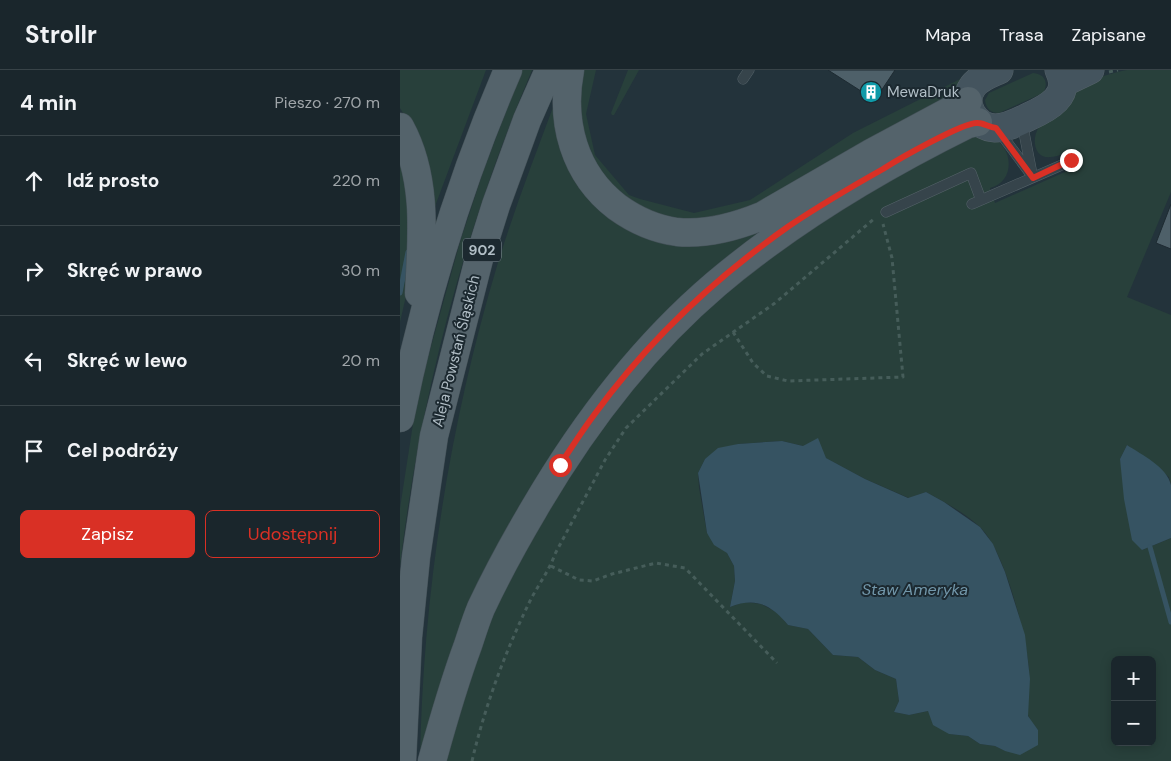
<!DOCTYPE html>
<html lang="pl">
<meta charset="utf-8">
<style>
body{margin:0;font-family:"DM Sans",sans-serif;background:#232e34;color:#f1f3f6}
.controls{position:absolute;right:15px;bottom:15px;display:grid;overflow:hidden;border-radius:8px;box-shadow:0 2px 12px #0003}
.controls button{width:45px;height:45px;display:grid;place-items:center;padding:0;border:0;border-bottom:1px solid #384348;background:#1a262c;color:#f1f3f6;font:25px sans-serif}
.stop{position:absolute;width:15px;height:15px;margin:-11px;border:4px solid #d93025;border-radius:50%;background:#fff}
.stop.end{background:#d93025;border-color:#fff;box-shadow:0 1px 5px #0008}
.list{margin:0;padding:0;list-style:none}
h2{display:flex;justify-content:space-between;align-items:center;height:65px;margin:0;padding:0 20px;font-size:21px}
h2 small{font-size:16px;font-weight:400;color:#9fa5a9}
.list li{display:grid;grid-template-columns:32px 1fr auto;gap:15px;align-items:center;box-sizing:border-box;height:90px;padding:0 20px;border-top:1px solid #384348}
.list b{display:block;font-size:19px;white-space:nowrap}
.list em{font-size:16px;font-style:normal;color:#9fa5a9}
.actions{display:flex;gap:10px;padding:15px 20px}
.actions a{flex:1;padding:11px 0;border:1px solid #d93025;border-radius:8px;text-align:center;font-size:18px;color:#d93025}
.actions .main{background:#d93025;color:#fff}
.icon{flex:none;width:28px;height:28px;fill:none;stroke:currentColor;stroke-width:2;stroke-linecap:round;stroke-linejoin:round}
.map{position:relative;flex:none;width:771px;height:691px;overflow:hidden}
header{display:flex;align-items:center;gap:30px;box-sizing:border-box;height:70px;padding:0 25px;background:#1a262c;border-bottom:1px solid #384348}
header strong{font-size:24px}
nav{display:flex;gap:28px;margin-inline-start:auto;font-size:18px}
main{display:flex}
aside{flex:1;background:#1a262c}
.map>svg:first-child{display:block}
</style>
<header>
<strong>Strollr</strong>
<nav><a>Mapa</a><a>Trasa</a><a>Zapisane</a></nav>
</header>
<main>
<aside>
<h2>4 min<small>Pieszo · 270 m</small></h2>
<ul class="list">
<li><svg class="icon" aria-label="ahead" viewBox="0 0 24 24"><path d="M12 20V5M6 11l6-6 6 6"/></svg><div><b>Idź prosto</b></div><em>220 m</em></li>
<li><svg class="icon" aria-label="right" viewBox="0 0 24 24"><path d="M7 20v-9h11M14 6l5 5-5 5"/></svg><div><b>Skręć w prawo</b></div><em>30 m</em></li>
<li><svg class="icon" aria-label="left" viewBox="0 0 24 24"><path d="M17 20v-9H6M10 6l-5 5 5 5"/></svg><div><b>Skręć w lewo</b></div><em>20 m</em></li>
<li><svg class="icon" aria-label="arrive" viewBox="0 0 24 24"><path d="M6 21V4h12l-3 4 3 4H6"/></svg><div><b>Cel podróży</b></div></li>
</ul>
<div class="actions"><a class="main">Zapisz</a><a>Udostępnij</a></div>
</aside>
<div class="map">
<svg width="771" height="691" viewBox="0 0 771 691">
<rect width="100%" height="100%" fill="#23333b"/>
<!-- green -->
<path fill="#28403b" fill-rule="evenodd" d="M0 0H86L34 139 6 48 0 38Z
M122 0H132C65 158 20 326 0 496V438L15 341 24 302 60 172 84 99Z
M176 0H196L186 44 195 85 229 125 240 129 294 143 350 130 453 63 574 2 563 18 381 128 298 156 227 136 183 83Z
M228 0H239L214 45H212L211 43Z
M727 0H771V122L727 227 771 245V415L769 407 727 375 720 389 742 480 771 468V691H42L62 615 131 457 255 285 379 174 573 61C580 63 589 65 595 69 615 82 613 113 590 118L595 133 676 97 669 81C664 83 657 87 651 87 634 89 631 69 639 57 644 51 650 46 655 41 680 16 692 7 727 0ZM382 371 403 376 465 409 509 428 526 422C544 432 564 442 580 457 605 481 626 564 629 599 630 614 625 630 628 645 629 650 635 656 638 660L605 681 595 676 580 674 568 666 549 664 528 641 509 645 494 642 499 631 496 609 475 600 458 587 433 585 408 559 388 555 378 543 361 534 344 532 330 537 335 511 334 496 327 483 307 463 299 418 298 403 305 389 338 374ZM715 590H752V672H715Z
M633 3C645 4 649 13 643 23L599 43C591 43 586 39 585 30L589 23Z
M154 38 158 56 252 165 448 111 188 340 20 691C23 524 49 356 97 196 113 143 133 91 152 40Z
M0 71 4 78 12 200 0 252Z"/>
<!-- water -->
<path fill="#365362" d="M418 368 426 388 465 409 508 428 526 422 544 432 580 457 593 474 605 502 625 565 630 609 628 646 638 660V675L620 685 605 681 595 676 580 674 568 666 549 664 533 655 528 641 509 645 494 642 499 631 496 609 475 600 458 587 433 585 408 559 388 555C371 534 355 527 330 537L335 511 334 496 327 483 314 475 307 463 298 403 305 389 318 378 338 374 382 371 403 376Z
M727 375C742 385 767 397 771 415V468L742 480 732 470 724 429 720 389Z"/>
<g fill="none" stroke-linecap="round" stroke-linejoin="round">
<!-- stream -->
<path stroke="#365362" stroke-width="5" d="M0 223 8 182
M750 477 771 552"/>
</g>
<!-- building -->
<path fill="#4e6069" stroke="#1e2b32" d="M428 0H495L475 30Z
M771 134V179L756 173Z"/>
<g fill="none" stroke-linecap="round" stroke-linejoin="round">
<!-- service casing -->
<g stroke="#556269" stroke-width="11">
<path id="service" d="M343 9 349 0
M622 52 632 104
M598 60 633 107
M572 134 671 91
M486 142 571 103 581 130"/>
</g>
<!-- secondary casing -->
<g stroke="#556269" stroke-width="29">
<path id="secondary" d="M599 0C590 4 579 8 573 16 560 34 575 57 595 58 607 58 618 52 628 47 648 38 672 26 659 0
M663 13 690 0"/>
</g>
<!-- primary casing -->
<g stroke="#435057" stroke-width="29">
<path id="primary" d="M170 0C160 52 174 104 217 137 235 150 255 159 277 162 306 165 335 157 362 146L471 83 568 31
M0 57C28 108 22 168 19 223
M0 348C24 229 60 111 108 0
M2 691 8 567 16 487 34 366 79 189 96 135 127 50 149 0
M32 691C43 651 54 613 68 575 72 563 76 550 81 538 97 504 115 471 134 439 183 355 242 277 316 214 393 149 479 98 568 54L578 52"/>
</g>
<!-- path -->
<path stroke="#465d5a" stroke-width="3" stroke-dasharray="4 4" stroke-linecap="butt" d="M709 2 718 0
M333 262 353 293 367 306 388 311 503 307 492 188 483 154
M151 496 179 510 193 511 212 504 256 493 285 498 377 593
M72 691C85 636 105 582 130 531 138 515 149 501 155 484L205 390 226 358 302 284 375 233 475 148"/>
<!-- service -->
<use href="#service" stroke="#36444b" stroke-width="10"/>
<!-- secondary -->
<use href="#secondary" stroke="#44545e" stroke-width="28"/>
<!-- primary -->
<use href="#primary" stroke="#54636b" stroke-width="28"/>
</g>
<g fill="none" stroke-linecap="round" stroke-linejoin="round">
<!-- route -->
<path stroke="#d93025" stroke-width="6" d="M160 395C171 378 182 361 194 345 247 272 315 208 389 156 419 136 451 117 483 99 497 90 565 51 578 53 583 53 589 57 596 58L633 108 671 90"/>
</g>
<!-- icons -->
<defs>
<g id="building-disc" transform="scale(1.125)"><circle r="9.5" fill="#0f9aa8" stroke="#1c2930"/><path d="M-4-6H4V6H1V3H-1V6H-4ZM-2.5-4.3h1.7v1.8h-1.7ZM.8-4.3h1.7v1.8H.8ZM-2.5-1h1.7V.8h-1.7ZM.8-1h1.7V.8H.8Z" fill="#fff"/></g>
</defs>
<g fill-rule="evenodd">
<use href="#building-disc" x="471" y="22"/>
</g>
<g text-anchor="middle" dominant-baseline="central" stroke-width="4" stroke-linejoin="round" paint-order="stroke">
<!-- shield labels -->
<rect fill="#1c2930" stroke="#85929a" stroke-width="1" x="63" y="168.5" width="38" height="23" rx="4"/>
<g font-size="14" font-weight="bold" fill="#b2bfc7">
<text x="82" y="180">902</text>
</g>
<!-- poi labels -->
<g font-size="15" fill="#b2bfc7" stroke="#1c2930" text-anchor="start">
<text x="487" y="22">MewaDruk</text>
</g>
<!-- street labels -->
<g font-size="15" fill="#b2bfc7" stroke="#1c2930">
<text transform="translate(56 281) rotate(-76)">Aleja Powstań Śląskich</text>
</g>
<!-- water labels -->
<g font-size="16" font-style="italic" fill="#7297aa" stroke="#1c2930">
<text x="515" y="519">Staw Ameryka</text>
</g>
</g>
</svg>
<div class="controls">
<button>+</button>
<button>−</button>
</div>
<div class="stop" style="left:160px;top:395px"></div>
<div class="stop end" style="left:671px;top:90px"></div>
</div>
</main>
